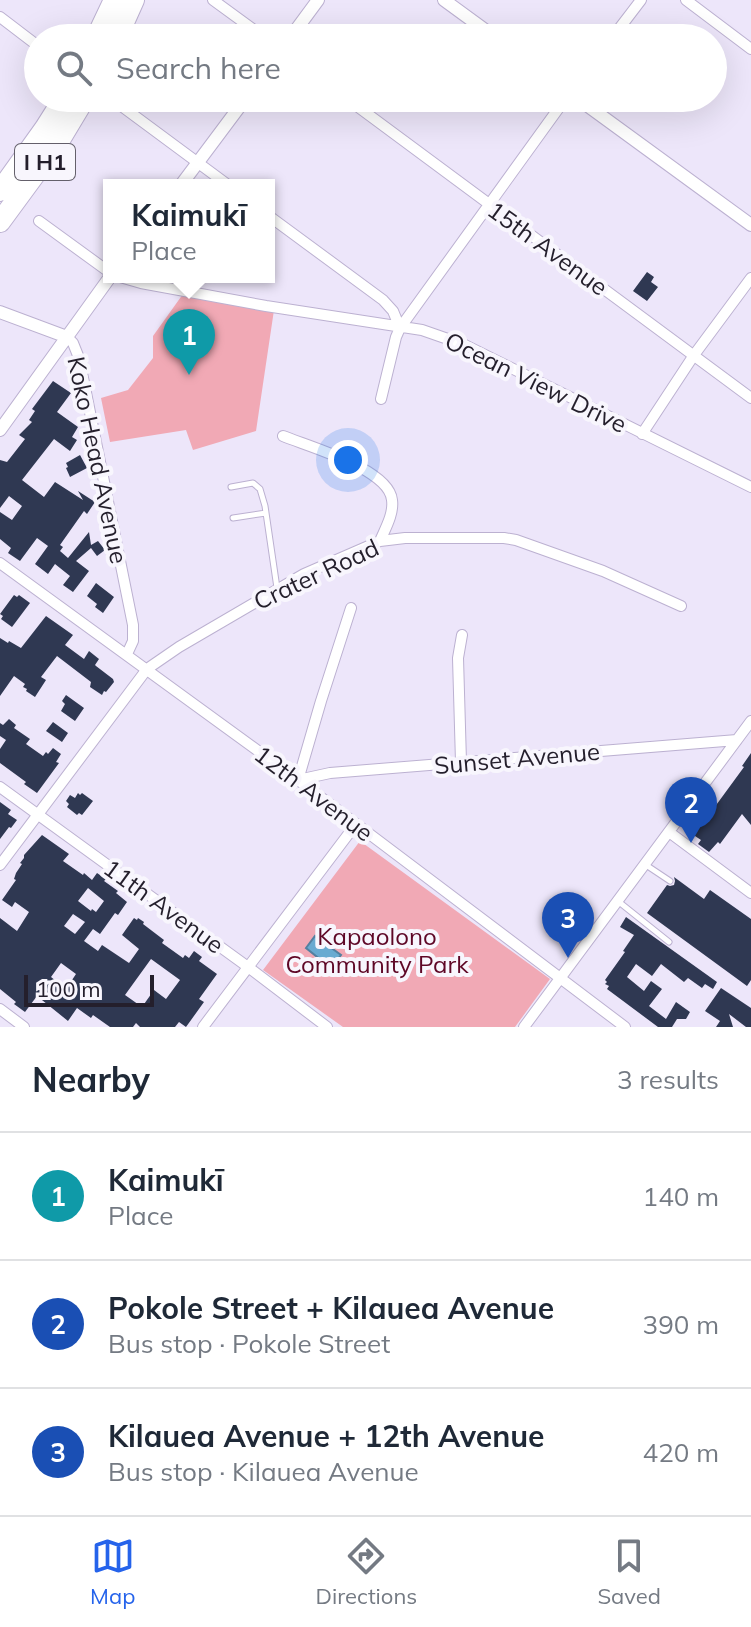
<!DOCTYPE html>
<meta charset="utf-8">
<style>
body{margin:0;font-family:Mulish,sans-serif;background:#f6f6f7;color:#1f2937}
.scale{position:absolute;left:24px;bottom:20px;width:130px;box-sizing:border-box;padding-left:8px;border:4px solid #241f2c;border-top:0;font-size:22px;line-height:28px;white-space:nowrap;color:#241f2c;-webkit-text-stroke:6px #f8f6fd;paint-order:stroke}
.you{position:absolute;left:348px;top:460px;width:28px;height:28px;margin:-20px;border:6px solid #fff;border-radius:50%;background:#1a73e8;box-shadow:0 0 0 12px #1a73e833}
.badge{display:grid;place-items:center;width:52px;height:52px;border-radius:50%;background:#2563eb;color:#fff;font-size:26px;font-weight:700}
.pin{position:absolute;translate:-50% -66px;filter:drop-shadow(0 2px 4px #0008)}
.pin::after{content:'';position:absolute;top:42px;width:28px;height:24px;background:inherit;clip-path:polygon(0 0,100% 0,50% 100%)}
.popup{position:absolute;left:103px;top:179px;width:172px;height:104px;box-sizing:border-box;display:grid;place-content:center;border-radius:0px;background:#fff;filter:drop-shadow(0 2px 6px #0005);font-size:26px;white-space:nowrap;color:#747a83}
.popup b{font-size:30px;color:#1f2937}
.popup::after{content:'';position:absolute;left:50%;top:100%;margin-left:-16px;border:16px solid transparent;border-top-color:#fff}
.list{margin:0;padding:0;list-style:none}
h2{display:flex;justify-content:space-between;align-items:center;height:104px;margin:0;padding:0 32px;font-size:34px}
h2 small{font-size:26px;font-weight:400;color:#747a83}
.list li{display:grid;grid-template-columns:52px 1fr auto;gap:24px;align-items:center;box-sizing:border-box;height:128px;padding:0 32px;border-top:2px solid #e0e1e3}
.list b{display:block;font-size:30px;white-space:nowrap}
.list p{margin:0;font-size:26px;white-space:nowrap;color:#747a83}
.list em{font-size:26px;font-style:normal;color:#747a83}
.icon{flex:none;width:44px;height:44px;fill:none;stroke:currentColor;stroke-width:2;stroke-linecap:round;stroke-linejoin:round}
.map{position:relative;flex:none;width:751px;height:1027px;overflow:hidden}
.search{position:absolute;background:#fff;box-shadow:0 8px 32px #0002;left:24px;right:24px;top:24px;height:88px;display:flex;align-items:center;gap:20px;box-sizing:border-box;padding:0 28px;border-radius:44px;color:#747a83;font-size:30px}
.sheet{height:488px;background:#fff}
nav{display:flex;justify-content:space-around;align-items:center;box-sizing:border-box;height:112px;border-top:2px solid #e0e1e3;background:#fff;font-size:22px;color:#747a83}
nav a{display:grid;justify-items:center;gap:4px}
nav .on{color:#2563eb}
.map>svg:first-child{display:block}
</style>
<div class="map">
<svg width="751" height="1027" viewBox="0 0 751 1027">
<rect width="100%" height="100%" fill="#ede6fa"/>
<!-- green -->
<path fill="#f1a9b5" d="M183 294 274 310 256 431 193 450 186 430 110 442 101 398 128 390 153 358V336Z
M360 841 550 979 515 1027H343L263 970Z"/>
<!-- water -->
<path fill="#69aad1" stroke="#5480a0" stroke-width="2" d="M315 936 341 955 331 968 306 948Z"/>
<!-- building -->
<path fill="#2f3852" fill-rule="evenodd" d="M647 272 654 277 651 282 658 287 647 301 633 291Z
M53 381 71 393 57 412 78 427 72 437 77 440 70 451 54 439 22 480 44 497 55 482 83 500 78 491 95 502 87 514 84 511 60 545 63 547 60 551 68 558 89 532 91 545 98 541 105 550 97 556 91 548 76 561 89 571 73 592 63 585 70 576 55 564 48 574 35 564 48 546 37 538 20 561 8 553 11 548 0 539V512L12 520 22 506 9 496 0 508V460L7 462 25 439 19 435 32 422 29 420 35 411 32 409Z
M80 455 87 468 70 477 66 468 68 467 66 463Z
M96 583 114 597 103 613 95 607 97 604 87 596Z
M14 595 17 597 19 595 30 603 12 627 1 619 3 616 0 614Z
M46 616 73 635 65 645 84 659 89 651 99 659 95 665 96 666 113 679 114 682 106 692 104 691 102 695 90 687 91 682 57 656 41 677 46 680 35 697 26 691 27 689 23 687 25 684 14 676 0 696V638L8 643 9 641 21 648Z
M66 695 84 708 75 721 61 711 65 704 62 701Z
M9 719 16 725 14 728 30 739 26 744 43 756 46 752 48 754 53 748 61 754 56 762 59 763 37 793 24 784 26 782 0 763V749L6 740 0 736V723L3 725Z
M53 722 68 733 62 742 46 731Z
M751 753V825L742 814 720 844 718 842 709 852 698 844 701 840 692 834 702 821 703 823 744 767 742 766Z
M78 793 80 795 82 793 93 801 82 815 79 813 77 815 67 807 69 804 66 801 70 795 75 798Z
M0 802 11 810 8 814 17 820 11 828 9 827 0 839Z
M42 835 69 854 63 861 83 875 84 873 92 880 97 873 106 879 104 881 118 891 116 893 127 902 118 915 115 913 100 934 93 929 84 941 98 951 102 945 129 963 139 949 122 935 134 918 137 920 138 918 144 922 143 924 164 940 162 943 183 958 185 955 189 958 194 951 202 957 199 961 217 974 199 999 204 1002 186 1027 179 1022 175 1027H140L136 1023 133 1027H110L93 1015 91 1018 77 1008 68 1021 37 996 25 1012 14 1004 16 1002 0 989V918L17 931 29 912 15 902 12 907 2 900 16 880 14 879 16 873 22 864 20 863 24 858V855ZM88 888 104 901 96 912 92 909 91 911 78 901ZM73 914 85 922 75 934 64 926ZM151 959 180 980 166 999 154 990 142 1007 125 995ZM61 963 76 974 66 989 51 977Z
M674 877 704 899 710 890 751 919V980L747 986 647 913 667 885 670 886 674 885 675 881Z
M626 917 717 982 713 989 705 984 702 988 688 978 684 982 661 964 652 976 636 964 627 977 644 991 651 981 662 989 649 1006 666 1019 676 1002 690 1012 686 1019H677L672 1027H658L607 989 609 986 605 984 607 982 605 980 625 952 623 951 634 935 620 927Z
M721 988 751 1008V1027H746L729 1014 733 1027H716L720 1021 705 1011Z"/>
<g fill="none" stroke-linecap="round" stroke-linejoin="round">
<!-- service casing -->
<g stroke="#bcb1d1" stroke-width="7">
<path id="service" d="M231 487 253 483 260 489 265 506 277 588
M233 518 266 513
M646 865 670 881
M619 902 669 942"/>
</g>
<!-- minor casing -->
<g stroke="#bcb1d1" stroke-width="12">
<path id="minor" d="M213 0 265 38
M686 0 751 49
M0 17 38 46
M612 38 641 0
M346 98 751 398
M120 105 228 185
M269 216 383 300 393 311 400 328
M39 221 109 272
M120 277 141 283 266 306 422 330 465 345 751 487
M67 337 73 343 79 358 133 625V641L127 654
M381 399 396 337 400 328 566 98
M642 434 694 355 751 278
M283 436C310 447 389 469 392 500 394 514 385 529 380 541
M0 563 298 780 625 1027
M351 608 321 701 298 780 330 773 737 740
M461 762 458 658 462 635
M0 787 248 967 327 1027
M669 832 751 893
M0 865 147 669 179 647 304 574 380 541 405 538H504L516 540 603 571 681 606
M0 1009 24 1027
M203 1027 356 824
M524 1027 751 721"/>
</g>
<!-- tertiary casing -->
<g stroke="#bcb1d1" stroke-width="14">
<path id="tertiary" d="M444 0 496 38
M290 38 318 0
M577 98 751 225
M181 185 246 98
M0 312 67 337
M0 430 110 277"/>
</g>
<!-- motorway casing -->
<g stroke="#bcb1d1" stroke-width="22">
<path id="motorway" d="M96 38 114 0
M117 38 134 0
M0 191 45 128 64 98
M0 222 58 143 85 98"/>
</g>
<!-- service -->
<use href="#service" stroke="#fff" stroke-width="5"/>
<!-- minor -->
<use href="#minor" stroke="#fff" stroke-width="10"/>
<!-- tertiary -->
<use href="#tertiary" stroke="#fff" stroke-width="12"/>
<!-- motorway -->
<use href="#motorway" stroke="#fff" stroke-width="20"/>
</g>
<g text-anchor="middle" dominant-baseline="central" stroke-width="8" stroke-linejoin="round" paint-order="stroke">
<!-- shield labels -->
<rect fill="#f8f6fd" stroke="#64606b" stroke-width="2" x="15" y="144" width="60" height="36" rx="6"/>
<g font-size="22" font-weight="bold" fill="#241f2c">
<text x="45" y="162">I H1</text>
</g>
<!-- street labels -->
<g font-size="24" fill="#241f2c" stroke="#f8f6fd">
<text transform="translate(548 248) rotate(36)">15th Avenue</text>
<text transform="translate(536 382) rotate(26)">Ocean View Drive</text>
<text transform="translate(98 460) rotate(78)">Koko Head Avenue</text>
<text transform="translate(316 574) rotate(-25)">Crater Road</text>
<text transform="translate(517 758) rotate(-5)">Sunset Avenue</text>
<text transform="translate(314 793) rotate(37)">12th Avenue</text>
<text transform="translate(164 906) rotate(36)">11th Avenue</text>
</g>
<!-- park labels -->
<g font-size="24" fill="#5e0726" stroke="#f8f6fd">
<text x="377" y="936">Kapaolono<tspan x="377" dy="28">Community Park</tspan></text>
</g>
</g>
</svg>
<div class="scale">100 m</div>
<div class="you"></div>
<div class="pin badge" style="left:189px;top:375px;background:#0f9aa8">1</div>
<div class="popup"><b>Kaimukī</b>Place</div>
<div class="pin badge" style="left:691px;top:843px;background:#1a4fb4">2</div>
<div class="pin badge" style="left:568px;top:958px;background:#1a4fb4">3</div>
<div class="search"><svg class="icon" aria-label="search" viewBox="0 0 24 24"><circle cx="10" cy="10" r="6"/><path d="M15 15l6 6"/></svg>Search here</div>
</div>
<section class="sheet">
<h2>Nearby<small>3 results</small></h2>
<ul class="list">
<li><span class="badge" style="background:#0f9aa8">1</span><div><b>Kaimukī</b><p>Place</p></div><em>140 m</em></li>
<li><span class="badge" style="background:#1a4fb4">2</span><div><b>Pokole Street + Kilauea Avenue</b><p>Bus stop · Pokole Street</p></div><em>390 m</em></li>
<li><span class="badge" style="background:#1a4fb4">3</span><div><b>Kilauea Avenue + 12th Avenue</b><p>Bus stop · Kilauea Avenue</p></div><em>420 m</em></li>
</ul>
</section>
<nav>
<a class="on"><svg class="icon" aria-label="map" viewBox="0 0 24 24"><path d="M3 6l6-2 6 2 6-2v14l-6 2-6-2-6 2zM9 4v14M15 6v14"/></svg>Map</a>
<a><svg class="icon" aria-label="directions" viewBox="0 0 24 24"><path d="M12 3l9 9-9 9-9-9zM9 14v-3h6M13 9l2 2-2 2"/></svg>Directions</a>
<a><svg class="icon" aria-label="saved" viewBox="0 0 24 24"><path d="M7 4h10v16l-5-4-5 4z"/></svg>Saved</a>
</nav>
